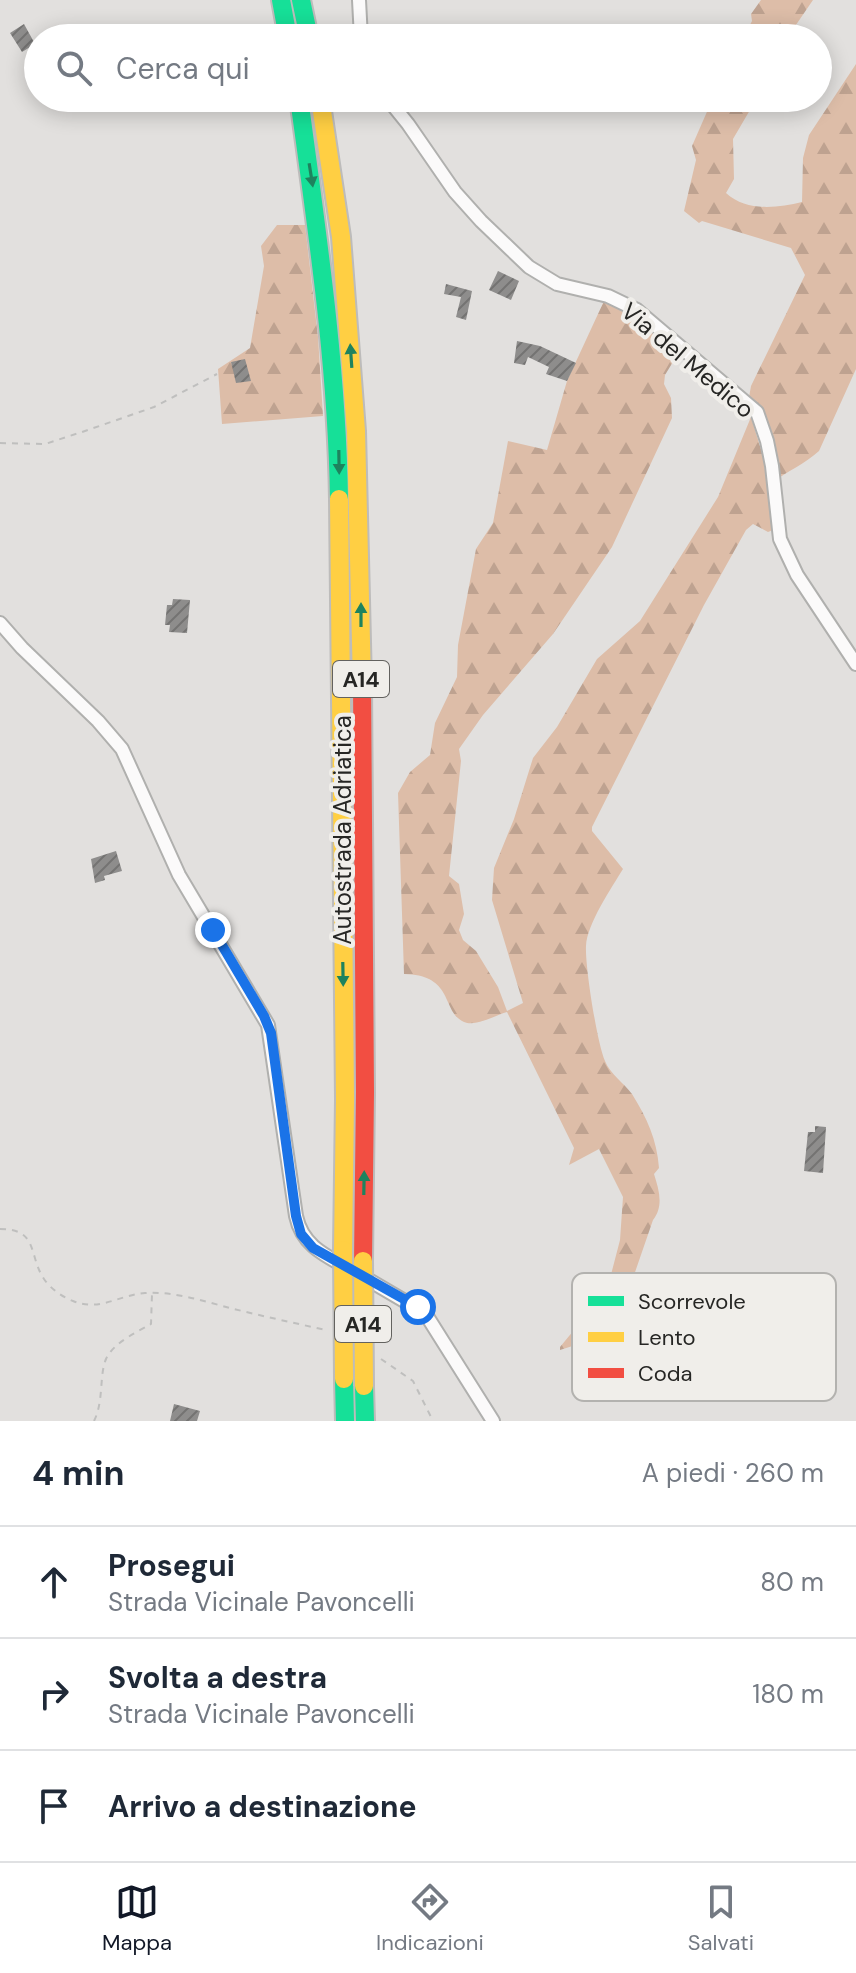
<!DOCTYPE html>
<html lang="it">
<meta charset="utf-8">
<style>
body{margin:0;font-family:"DM Sans",sans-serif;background:#f6f6f7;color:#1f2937}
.stop{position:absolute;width:24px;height:24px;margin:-18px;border:6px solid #1a73e8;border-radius:50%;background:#fff}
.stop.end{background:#1a73e8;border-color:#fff;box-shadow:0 2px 8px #0008}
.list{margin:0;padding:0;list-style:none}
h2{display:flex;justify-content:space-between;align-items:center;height:104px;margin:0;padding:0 32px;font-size:34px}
h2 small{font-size:26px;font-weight:400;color:#747a83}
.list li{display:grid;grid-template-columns:52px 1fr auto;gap:24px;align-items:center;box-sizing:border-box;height:112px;padding:0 32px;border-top:2px solid #e0e1e3}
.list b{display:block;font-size:30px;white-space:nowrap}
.list p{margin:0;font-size:26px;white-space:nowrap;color:#747a83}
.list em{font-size:26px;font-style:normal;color:#747a83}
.icon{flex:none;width:44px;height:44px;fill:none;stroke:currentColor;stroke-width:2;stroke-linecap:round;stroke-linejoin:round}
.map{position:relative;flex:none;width:856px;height:1421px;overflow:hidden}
.search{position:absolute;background:#fff;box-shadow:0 4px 20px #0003;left:24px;right:24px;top:24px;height:88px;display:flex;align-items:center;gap:20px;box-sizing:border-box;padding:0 28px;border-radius:44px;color:#747a83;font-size:30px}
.sheet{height:440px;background:#fff}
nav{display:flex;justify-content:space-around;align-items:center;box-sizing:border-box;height:112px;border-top:2px solid #e0e1e3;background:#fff;font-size:22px;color:#747a83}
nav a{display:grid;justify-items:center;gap:4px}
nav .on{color:#111827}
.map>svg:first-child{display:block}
</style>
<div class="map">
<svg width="856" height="1421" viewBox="0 0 856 1421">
<defs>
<pattern id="forest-firs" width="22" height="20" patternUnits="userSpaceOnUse" patternTransform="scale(2)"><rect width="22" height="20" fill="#ddbda8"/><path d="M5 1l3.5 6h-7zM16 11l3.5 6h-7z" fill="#bea290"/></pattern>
<pattern id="building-hatch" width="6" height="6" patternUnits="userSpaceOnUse" patternTransform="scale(2)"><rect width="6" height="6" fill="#8e8d8c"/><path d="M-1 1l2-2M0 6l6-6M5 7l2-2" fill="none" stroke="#747372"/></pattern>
</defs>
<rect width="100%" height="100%" fill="#e2e0de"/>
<!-- forest -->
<path fill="url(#forest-firs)" d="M761 0H813L787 38H743L752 21 751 14Z
M856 64V369L819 451C805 464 787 471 772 483L769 455 748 403 751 386 805 275 791 248 702 221 699 223 684 211 696 160 692 146 713 98H757L733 139 734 179 726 193C747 212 777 208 802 202L803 158 809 135Z
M277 225H305L318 337 323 416 222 424 218 369 250 348 264 266 261 246Z
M604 301 648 323 679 352 665 375 664 384 671 398 672 418 612 547 553 634 483 715 459 749 461 761 449 876 459 884 464 914 459 930 463 940 476 951 498 987 507 1011 523 1003 492 900 494 868 514 819 533 758 557 727 597 659 640 621 718 497 751 417 763 456 773 530 768 532 753 524 746 530 704 605 592 827V831L623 869C612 887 587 924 586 946 585 966 597 1043 605 1061 610 1074 624 1083 632 1094 647 1118 657 1140 659 1168L654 1174C659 1190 664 1206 653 1220L612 1339 585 1342 560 1350V1347L607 1290 620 1240 623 1197 599 1149 569 1165 574 1148 507 1012C496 1015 476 1027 464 1022 441 1012 455 975 404 974L398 793 410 772 430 755 435 723 457 677 458 645 476 549 493 523 508 441 547 450 567 381Z"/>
<!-- building -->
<path fill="url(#building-hatch)" d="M24 24 35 44 22 52 10 33Z
M498 271 519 281 511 300 489 290Z
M446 284 472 291 466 320 456 317 461 297 444 294Z
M517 341 540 346 576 363 567 381 546 374 549 367 528 357 525 365 514 363Z
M245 359 251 381 236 383 231 362Z
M173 599 190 600 187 633 169 632 170 625H165L167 605H172Z
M116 851 122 871 104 876 105 880 95 883 91 859Z
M815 1126 826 1127 823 1173 804 1171 808 1132H815Z
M174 1404 200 1411 197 1421H170Z"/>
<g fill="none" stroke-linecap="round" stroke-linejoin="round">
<!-- street casing -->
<g stroke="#b0b0ae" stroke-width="16">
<path id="street" d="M359 0 361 38
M387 98 408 124 455 192 481 221 529 267 557 284 608 296 637 310 757 412 767 441 772 466 780 539 797 575 856 664
M0 623 22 648 98 721 122 749 179 875 268 1025 296 1216C302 1244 322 1254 346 1267
M362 1276 425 1313 493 1421"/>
</g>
<!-- fast casing -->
<g stroke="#bdbcbb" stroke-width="22">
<path id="fast" d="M281 0 288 38
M301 0 309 38
M299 98C317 232 337 364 339 499
M344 1379 345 1421
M364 1386 365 1421"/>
</g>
<!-- slow casing -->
<g stroke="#bdbcbb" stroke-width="22">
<path id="slow" d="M320 98 341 237 356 431 362 684
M339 499 345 1099 343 1250"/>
</g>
<!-- jam casing -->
<g stroke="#bdbcbb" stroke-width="22">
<path id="jam" d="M362 684 365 1092 363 1261"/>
</g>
<!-- path -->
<path stroke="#bfbfbe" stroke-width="2" stroke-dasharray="6 6" stroke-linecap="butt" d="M0 443 45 444 85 431 154 407 217 374
M0 1229C39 1229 28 1255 44 1279 50 1288 62 1297 73 1301 99 1312 119 1295 145 1293 173 1291 203 1301 230 1308 262 1316 294 1323 326 1330
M381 1359 413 1381 433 1421
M94 1421C104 1401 99 1376 106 1359 113 1343 137 1332 151 1324L152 1294"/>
<!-- street -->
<use href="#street" stroke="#fbfafa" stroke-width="12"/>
<!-- fast -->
<use href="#fast" stroke="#16e098" stroke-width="18"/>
<!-- slow -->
<use href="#slow" stroke="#ffcf43" stroke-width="18"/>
<!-- jam -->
<use href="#jam" stroke="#f24e42" stroke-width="18"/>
<!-- slow-bridge casing -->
<g stroke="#bdbcbb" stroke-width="22" stroke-linecap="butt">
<path id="slow-bridge" d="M343 1250 344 1379
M363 1261 364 1386"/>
</g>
<!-- slow-bridge -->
<use href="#slow-bridge" stroke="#ffcf43" stroke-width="18"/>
</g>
<!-- one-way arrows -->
<defs><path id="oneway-solid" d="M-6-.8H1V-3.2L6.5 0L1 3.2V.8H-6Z" transform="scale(2)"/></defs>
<g fill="#1e835e">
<use href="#oneway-solid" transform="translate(311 175) rotate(81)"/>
<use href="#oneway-solid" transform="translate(351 356) rotate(-94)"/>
<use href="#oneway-solid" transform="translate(339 462) rotate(89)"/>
<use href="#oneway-solid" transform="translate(361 615) rotate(-90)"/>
<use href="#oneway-solid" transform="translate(343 974) rotate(89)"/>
<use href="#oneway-solid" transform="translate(364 1183) rotate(-89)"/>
</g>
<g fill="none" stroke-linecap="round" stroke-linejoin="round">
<!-- route -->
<path stroke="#1a73e8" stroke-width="10" d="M213 930 264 1016 271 1033 296 1216 301 1234 313 1248 418 1307"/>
</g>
<g text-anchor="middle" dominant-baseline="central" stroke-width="8" stroke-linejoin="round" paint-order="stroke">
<!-- shield labels -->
<g fill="#f0eeea" stroke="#63625f" stroke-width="2">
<rect x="333" y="661" width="56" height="36" rx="6"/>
<rect x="335" y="1306" width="56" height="36" rx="6"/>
</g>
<g font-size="22" font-weight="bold" fill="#262624">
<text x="361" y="679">A14</text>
<text x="363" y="1324">A14</text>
</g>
<!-- street labels -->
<g font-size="24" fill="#262624" stroke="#f0eeea">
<text transform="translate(688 360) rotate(40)">Via del Medico</text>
<text transform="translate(342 830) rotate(-90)">Autostrada Adriatica</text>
</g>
</g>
<!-- legend -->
<rect x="572" y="1273" width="264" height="128" rx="12" fill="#f0eeea" stroke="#b3b2af" stroke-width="2"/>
<rect x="588" y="1296" width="36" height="10" fill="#16e098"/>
<rect x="588" y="1332" width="36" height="10" fill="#ffcf43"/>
<rect x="588" y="1368" width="36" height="10" fill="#f24e42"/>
<g font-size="22" fill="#262624">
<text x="638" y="1309">Scorrevole</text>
<text x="638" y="1345">Lento</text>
<text x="638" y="1381">Coda</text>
</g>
</svg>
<div class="stop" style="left:418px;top:1307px"></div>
<div class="stop end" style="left:213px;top:930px"></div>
<div class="search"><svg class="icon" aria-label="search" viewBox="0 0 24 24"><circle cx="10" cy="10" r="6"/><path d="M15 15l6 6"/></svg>Cerca qui</div>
</div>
<section class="sheet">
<h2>4 min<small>A piedi · 260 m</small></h2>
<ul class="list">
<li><svg class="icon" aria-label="ahead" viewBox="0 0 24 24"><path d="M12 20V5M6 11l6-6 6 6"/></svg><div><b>Prosegui</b><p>Strada Vicinale Pavoncelli</p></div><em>80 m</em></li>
<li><svg class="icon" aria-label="right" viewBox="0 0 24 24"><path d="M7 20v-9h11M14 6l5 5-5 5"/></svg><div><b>Svolta a destra</b><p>Strada Vicinale Pavoncelli</p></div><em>180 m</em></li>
<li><svg class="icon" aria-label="arrive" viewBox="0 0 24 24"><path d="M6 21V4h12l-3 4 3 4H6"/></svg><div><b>Arrivo a destinazione</b></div></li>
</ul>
</section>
<nav>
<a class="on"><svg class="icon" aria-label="map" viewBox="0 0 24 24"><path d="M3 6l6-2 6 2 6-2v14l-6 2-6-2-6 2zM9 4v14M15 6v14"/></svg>Mappa</a>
<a><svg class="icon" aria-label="directions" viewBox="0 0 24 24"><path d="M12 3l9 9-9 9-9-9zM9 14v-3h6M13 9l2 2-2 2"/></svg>Indicazioni</a>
<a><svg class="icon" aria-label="saved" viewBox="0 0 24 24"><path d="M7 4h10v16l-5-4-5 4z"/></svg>Salvati</a>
</nav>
